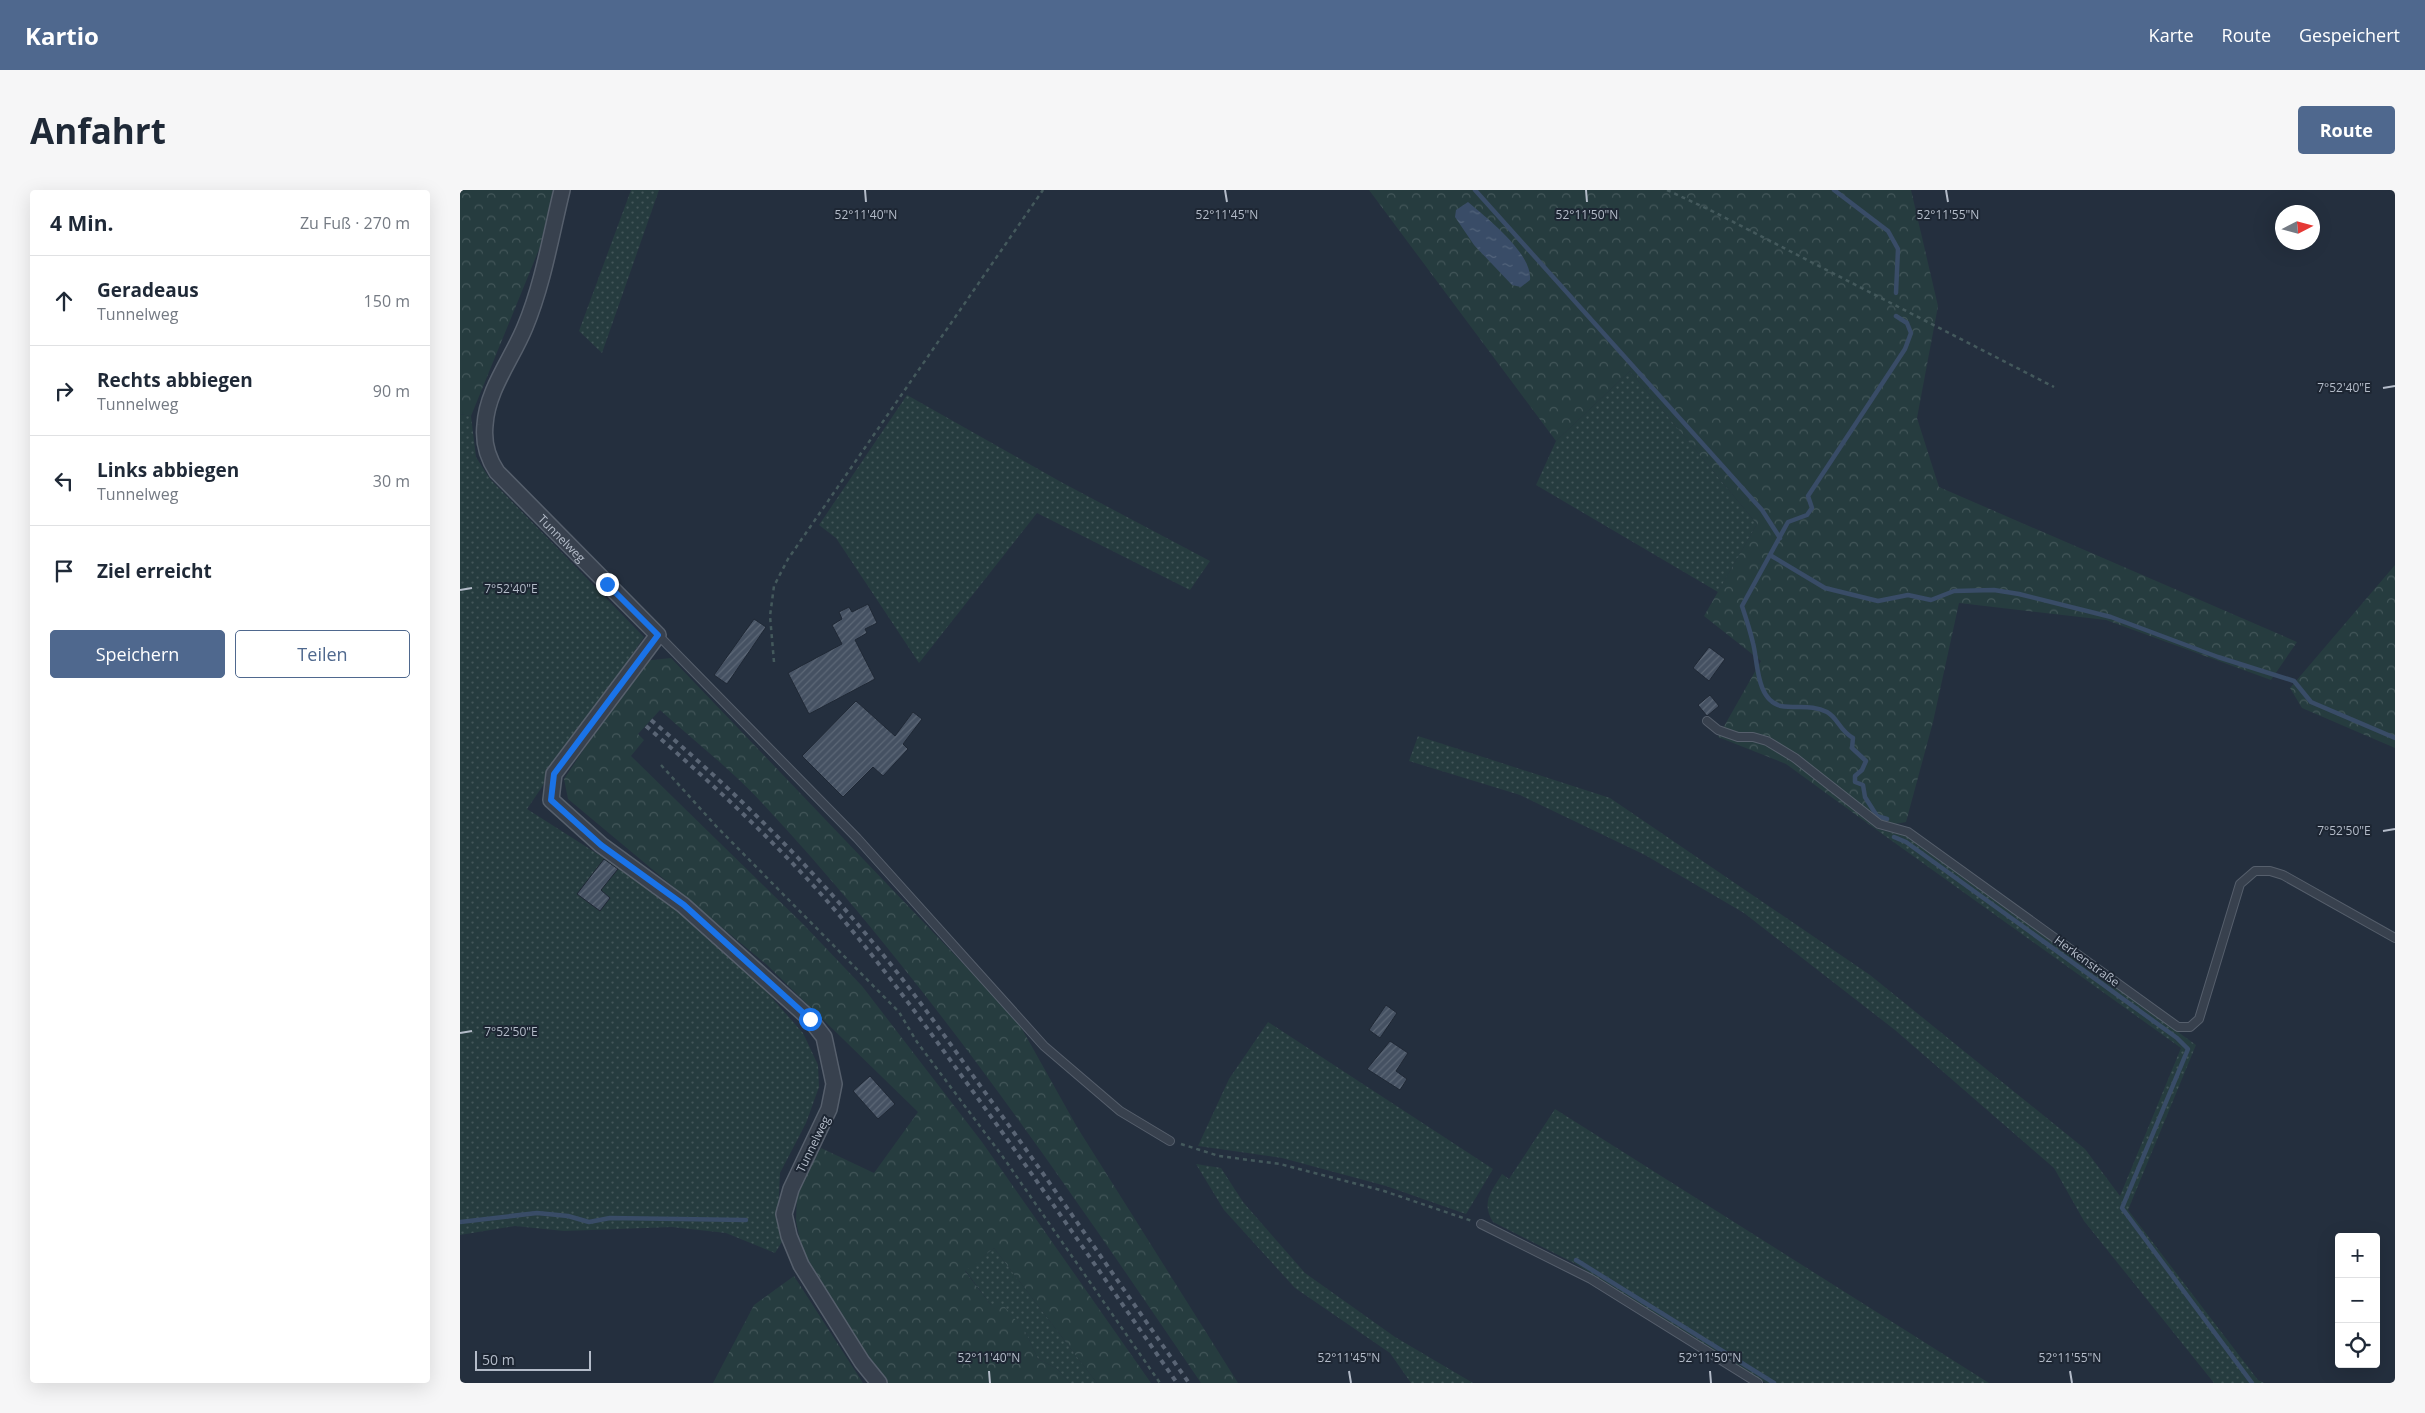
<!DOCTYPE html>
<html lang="de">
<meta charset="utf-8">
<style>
body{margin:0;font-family:"Open Sans",sans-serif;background:#f6f6f7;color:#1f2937}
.controls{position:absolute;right:15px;bottom:15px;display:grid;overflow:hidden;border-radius:5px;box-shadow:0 5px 20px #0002}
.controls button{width:45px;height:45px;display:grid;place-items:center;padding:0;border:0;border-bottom:1px solid #e0e1e3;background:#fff;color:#1f2937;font:25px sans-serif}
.compass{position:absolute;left:1815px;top:15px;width:45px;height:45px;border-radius:50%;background:#fff;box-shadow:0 5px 20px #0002;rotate:84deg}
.scale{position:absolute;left:15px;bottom:12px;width:116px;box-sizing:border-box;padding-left:5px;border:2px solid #b4bcc9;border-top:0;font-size:14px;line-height:18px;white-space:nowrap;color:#b4bcc9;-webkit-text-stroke:4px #1d2633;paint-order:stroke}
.stop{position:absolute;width:15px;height:15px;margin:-11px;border:4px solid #1a73e8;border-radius:50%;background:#fff}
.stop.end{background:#1a73e8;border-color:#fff;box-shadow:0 1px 5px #0008}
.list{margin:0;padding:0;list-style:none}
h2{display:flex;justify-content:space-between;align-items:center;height:65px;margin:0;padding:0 20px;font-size:21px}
h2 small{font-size:16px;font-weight:400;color:#747a83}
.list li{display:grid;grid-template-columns:32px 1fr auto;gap:15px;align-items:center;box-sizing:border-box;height:90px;padding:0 20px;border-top:1px solid #e0e1e3}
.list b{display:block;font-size:19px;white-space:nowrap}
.list p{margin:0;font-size:16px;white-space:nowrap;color:#747a83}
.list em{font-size:16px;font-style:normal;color:#747a83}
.actions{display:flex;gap:10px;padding:15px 20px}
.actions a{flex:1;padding:11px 0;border:1px solid #4f688e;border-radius:5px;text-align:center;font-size:18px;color:#4f688e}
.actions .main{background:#4f688e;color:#fff}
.icon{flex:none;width:28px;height:28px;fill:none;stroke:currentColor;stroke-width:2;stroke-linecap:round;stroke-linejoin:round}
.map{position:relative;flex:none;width:1935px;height:1193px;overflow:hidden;border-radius:5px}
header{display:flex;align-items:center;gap:30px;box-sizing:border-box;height:70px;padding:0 25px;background:#4f688e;color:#fff}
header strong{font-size:24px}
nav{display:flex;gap:28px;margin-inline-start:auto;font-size:18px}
.intro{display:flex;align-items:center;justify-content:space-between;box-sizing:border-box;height:120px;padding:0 30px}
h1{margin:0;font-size:35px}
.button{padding:12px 22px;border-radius:5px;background:#4f688e;color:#fff;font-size:18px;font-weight:700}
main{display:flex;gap:30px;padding:0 30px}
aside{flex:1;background:#fff;border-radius:5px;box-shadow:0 5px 20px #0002}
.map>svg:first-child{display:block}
</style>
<header>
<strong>Kartio</strong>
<nav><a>Karte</a><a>Route</a><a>Gespeichert</a></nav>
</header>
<div class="intro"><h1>Anfahrt</h1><a class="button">Route</a></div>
<main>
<aside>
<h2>4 Min.<small>Zu Fuß · 270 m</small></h2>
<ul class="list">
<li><svg class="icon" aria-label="ahead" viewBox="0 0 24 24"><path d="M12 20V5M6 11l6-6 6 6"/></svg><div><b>Geradeaus</b><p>Tunnelweg</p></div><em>150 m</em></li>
<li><svg class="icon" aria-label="right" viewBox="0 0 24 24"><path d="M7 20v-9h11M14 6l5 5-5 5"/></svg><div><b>Rechts abbiegen</b><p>Tunnelweg</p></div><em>90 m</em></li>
<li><svg class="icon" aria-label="left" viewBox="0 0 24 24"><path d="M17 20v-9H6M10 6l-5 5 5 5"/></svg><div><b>Links abbiegen</b><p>Tunnelweg</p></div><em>30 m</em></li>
<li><svg class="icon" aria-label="arrive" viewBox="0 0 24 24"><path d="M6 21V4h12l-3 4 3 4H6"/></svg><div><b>Ziel erreicht</b></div></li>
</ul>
<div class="actions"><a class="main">Speichern</a><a>Teilen</a></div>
</aside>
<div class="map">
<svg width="1935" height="1193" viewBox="0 0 1935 1193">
<defs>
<pattern id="grass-dots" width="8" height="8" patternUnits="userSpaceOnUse" patternTransform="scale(1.25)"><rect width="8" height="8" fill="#263c3f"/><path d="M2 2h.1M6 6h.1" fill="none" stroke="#435659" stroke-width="1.8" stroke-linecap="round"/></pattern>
<pattern id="forest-crowns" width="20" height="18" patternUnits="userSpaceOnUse" patternTransform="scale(1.25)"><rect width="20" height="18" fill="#263c3f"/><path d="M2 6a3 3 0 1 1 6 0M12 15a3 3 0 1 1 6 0" fill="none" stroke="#435659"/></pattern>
<pattern id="water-ripples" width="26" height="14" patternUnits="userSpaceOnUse" patternTransform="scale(1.25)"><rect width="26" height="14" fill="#394c67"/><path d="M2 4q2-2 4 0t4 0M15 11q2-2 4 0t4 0" fill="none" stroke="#53647b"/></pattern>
<pattern id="building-hatch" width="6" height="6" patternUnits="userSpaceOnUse" patternTransform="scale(1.25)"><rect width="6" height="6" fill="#455162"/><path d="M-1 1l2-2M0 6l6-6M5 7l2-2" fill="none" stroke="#5d6877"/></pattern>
</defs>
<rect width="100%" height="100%" fill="#242f3e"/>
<!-- grass -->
<path fill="url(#grass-dots)" d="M171 0H199L142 163 119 141Z
M1170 181 1297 334 1258 402 1076 295 1096 251Z
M447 205 601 292 750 371 730 400 577 323 459 473 376 348 359 335Z
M0 224 11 226 16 267 30 289 184 447 67 619 180 691 218 721 296 790 343 843 358 875 359 897 346 933 320 983 318 1026 323 1050 315 1063 266 1043 212 1037 104 1041 55 1036 0 1045Z
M958 546 1150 608 1410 785 1625 959 1660 1006 1721 858 1414 638 1449 647 1736 855 1668 1020 1798 1190 1804 1193H1754L1624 1031 1594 978 1435 840 1284 723 1185 665 1060 605 949 571Z
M808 832 1033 979 1006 1024 926 996 822 968 738 956 769 889Z
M1095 919 1529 1193H1306L1114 1073 1033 1032C1021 1013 1031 1002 1042 984L1049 989Z
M736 974 761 978 783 1012 845 1083 935 1147 1013 1193H951L930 1163 835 1098 764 1020Z
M534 1058 637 1193H610L596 1178 578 1169 566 1143 531 1115 505 1080Z"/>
<!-- forest -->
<path fill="url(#forest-crowns)" d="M0 0H93L80 57 11 226 0 224Z
M909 0H1451L1478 116 1457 228 1479 297 1837 452 1811 490 1646 430 1499 413 1473 532 1446 632 1414 638 1326 574 1258 547 1301 471 1244 426 1297 334 1170 181 1096 251Z
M1935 375V558L1842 518 1830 498Z
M211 468 557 830 617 937 778 1193H741C605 993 468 791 303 614 272 580 234 551 200 520L178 544 184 550 171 566 343 734 402 796 522 952 691 1193H637L534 1058 505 1081 531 1115 545 1117 566 1143 578 1169 596 1178 610 1193H428L400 1155 342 1060 336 1031 337 1001 361 958 414 983 458 922 307 775 108 609 104 589 183 471Z
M334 1086 403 1193H253L294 1115Z"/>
<!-- water -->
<path fill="url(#water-ripples)" d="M1008 12C1027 28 1073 64 1070 90L1061 97 1052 95 1014 55 995 27 996 20Z"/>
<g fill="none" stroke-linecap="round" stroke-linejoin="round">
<!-- stream -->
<path stroke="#394c67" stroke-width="4.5" d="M1015 0 1302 320 1320 348
M1374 0 1428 41 1438 59 1436 103
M1310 365 1365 398 1418 411 1448 405 1471 410 1494 401 1534 400 1559 404 1651 427 1758 467 1834 491 1851 512 1935 548
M1427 629 1417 626 1405 607 1403 595 1395 592V586L1402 580 1406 571 1392 558 1393 548C1379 540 1378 528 1367 522 1352 514 1336 519 1321 516 1296 510 1298 472 1293 453 1290 440 1286 428 1282 416L1328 332 1347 325 1352 318 1348 306 1445 159 1451 143 1447 133 1436 126
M1434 647 1446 652 1717 848 1728 859 1662 1018 1792 1193
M0 1032 77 1023 108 1026 129 1032 150 1028 286 1030
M1116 1070 1314 1193"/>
</g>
<!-- building -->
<path fill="url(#building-hatch)" stroke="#1f2835" d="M408 414 417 433 405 439 407 443 395 450 415 489 349 524 328 483 382 454 372 435 382 429 379 422 389 417 392 422Z
M294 429 306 437 267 494 254 485Z
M1249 457 1265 469 1249 491 1233 478Z
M1250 505 1259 516 1247 526 1238 515Z
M396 511 435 546 453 522 462 529 443 554 448 559 423 586 413 577 383 607 342 566Z
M144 669 158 679 141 700 150 708 140 721 117 704Z
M926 815 937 823 920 848 909 840Z
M930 851 948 863 936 881 947 889 940 900 907 879Z
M410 886 435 914 418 929 393 901Z"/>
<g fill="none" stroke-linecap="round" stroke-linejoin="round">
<!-- lane casing -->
<g stroke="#565f6c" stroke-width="10">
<path id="lane" d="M198 445 397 648 584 856 660 921 710 951
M1247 531 1258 540 1278 547H1293L1307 551 1335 568 1419 634 1448 642 1718 837H1730L1739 829 1780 694 1795 681H1810L1823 685 1935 748
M1021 1034 1131 1089 1298 1193"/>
</g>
<!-- street casing -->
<g stroke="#565f6c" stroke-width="18">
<g id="street">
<path id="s1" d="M102 0C91 45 83 94 65 137 52 169 27 200 25 235 23 253 27 267 37 282L198 445 94 584 91 610 141 655 223 715 350 829 364 847 374 894 369 919 331 999 324 1024 329 1046 341 1075 402 1172 419 1193"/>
</g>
</g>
<!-- path -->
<path stroke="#44595c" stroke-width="2.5" stroke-dasharray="4 4" stroke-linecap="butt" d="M1207 0 1252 21 1594 197
M314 472 310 426 314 396 328 369 583 0
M201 575 256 636 439 822 457 852 543 967 700 1193
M721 954 759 966 820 974 924 1001 1012 1031"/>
<!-- lane -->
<use href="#lane" stroke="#38414e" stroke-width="8"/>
<!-- street -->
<use href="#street" stroke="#38414e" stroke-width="15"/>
<!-- rail -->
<path stroke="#5a6575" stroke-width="4" stroke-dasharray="5 5" stroke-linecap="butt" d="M191 530C270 597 344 669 410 749 448 794 482 842 516 890 589 990 658 1092 729 1193
M186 536C247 589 307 644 361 704 415 765 462 831 509 896 580 994 648 1094 717 1193"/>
</g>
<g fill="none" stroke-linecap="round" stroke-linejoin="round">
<!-- route -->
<path stroke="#1a73e8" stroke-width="6" d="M147 394 198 445 94 584 91 610 141 655 224 715 350 829"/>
</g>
<!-- ticks -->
<path fill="none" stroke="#b4bcc9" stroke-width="2" d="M405 0 406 12M765 0 767 12M1126 0 1127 12M1486 0 1488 12M1923 198 1935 196M0 400 12 398M1923 641 1935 639M0 843 12 841M529 1181 530 1193M889 1181 891 1193M1250 1181 1251 1193M1610 1181 1612 1193"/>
<g text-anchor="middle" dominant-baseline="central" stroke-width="4" stroke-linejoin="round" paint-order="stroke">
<!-- street labels -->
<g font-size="12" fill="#b4bcc9" stroke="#1d2633">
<text stroke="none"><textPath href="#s1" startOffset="391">Tunnelweg</textPath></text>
<text transform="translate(1627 771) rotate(36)">Herkenstraße</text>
<text transform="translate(353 954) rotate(-64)">Tunnelweg</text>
</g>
</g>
<g font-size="12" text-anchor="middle" fill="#b4bcc9" stroke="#1d2633" stroke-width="4" stroke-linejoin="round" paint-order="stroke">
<text x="406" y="29">52°11'40"N</text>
<text x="767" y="29">52°11'45"N</text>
<text x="1127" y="29">52°11'50"N</text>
<text x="1488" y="29">52°11'55"N</text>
<text x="1884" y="202">7°52'40"E</text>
<text x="51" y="403">7°52'40"E</text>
<text x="1884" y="645">7°52'50"E</text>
<text x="51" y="846">7°52'50"E</text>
<text x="529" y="1172">52°11'40"N</text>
<text x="889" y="1172">52°11'45"N</text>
<text x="1250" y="1172">52°11'50"N</text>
<text x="1610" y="1172">52°11'55"N</text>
</g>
</svg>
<div class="controls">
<button>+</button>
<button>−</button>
<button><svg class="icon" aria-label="locate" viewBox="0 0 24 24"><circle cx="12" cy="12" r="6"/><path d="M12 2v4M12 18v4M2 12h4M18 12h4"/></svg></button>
</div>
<svg class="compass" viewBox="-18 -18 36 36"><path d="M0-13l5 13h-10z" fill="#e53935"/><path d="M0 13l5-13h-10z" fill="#747a83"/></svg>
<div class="scale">50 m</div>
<div class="stop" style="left:350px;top:829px"></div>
<div class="stop end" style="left:147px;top:394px"></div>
</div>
</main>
